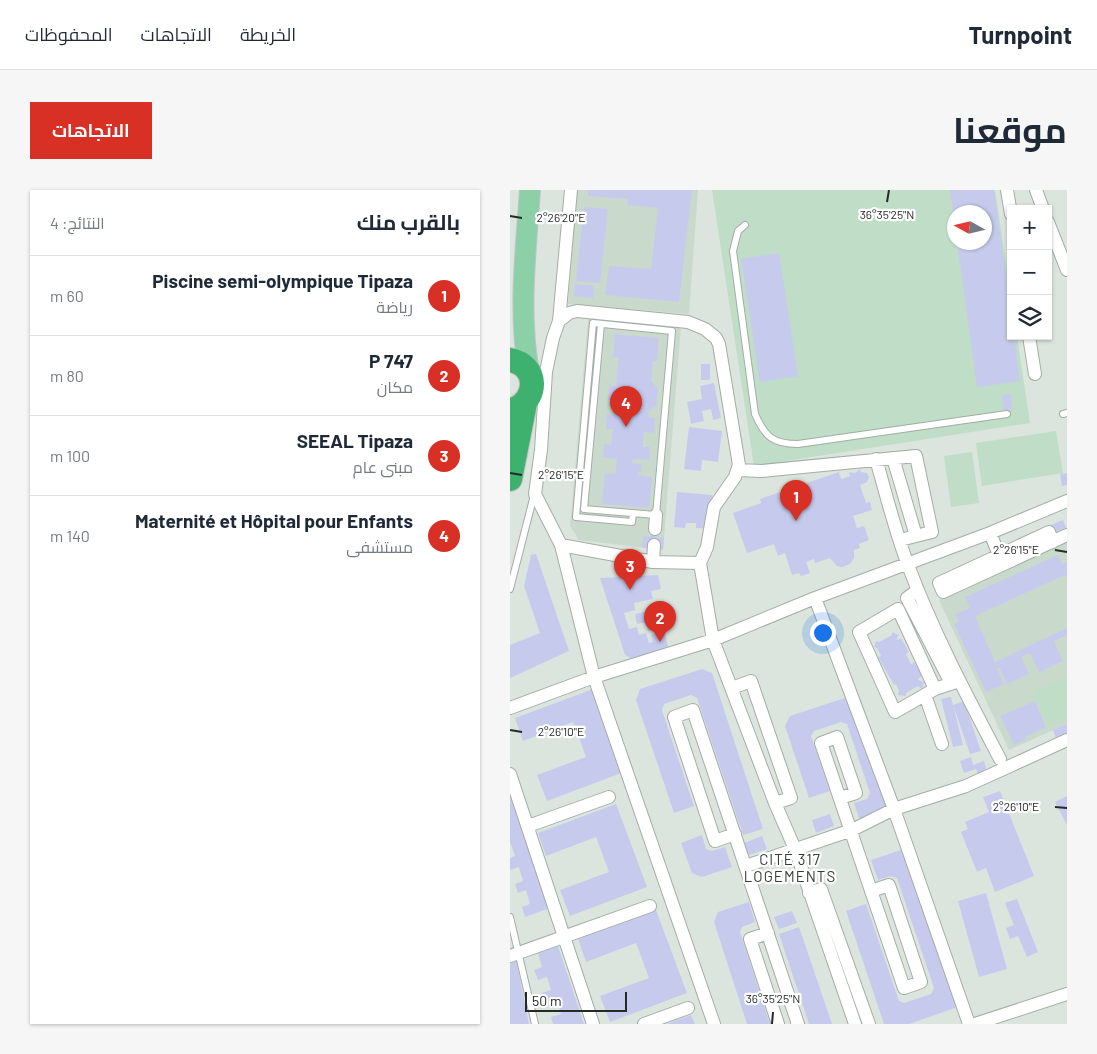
<!DOCTYPE html>
<html lang="ar">
<meta charset="utf-8">
<style>
body{margin:0;font-family:Barlow,Cairo,sans-serif;background:#f6f6f7;color:#1f2937;direction:rtl}
.controls{position:absolute;right:15px;top:15px;display:grid;overflow:hidden;border-radius:0px;box-shadow:0 1px 4px #0004}
.controls button{width:45px;height:45px;display:grid;place-items:center;padding:0;border:0;border-bottom:1px solid #e0e1e3;background:#fff;color:#1f2937;font:25px sans-serif}
.compass{position:absolute;left:437px;top:15px;width:45px;height:45px;border-radius:50%;background:#fff;box-shadow:0 1px 4px #0004;rotate:278deg}
.scale{position:absolute;left:15px;bottom:12px;width:102px;box-sizing:border-box;padding-left:5px;border:2px solid #262a27;border-top:0;font-size:14px;line-height:18px;white-space:nowrap;color:#262a27;-webkit-text-stroke:4px #fff;paint-order:stroke}
.you{position:absolute;left:312px;top:442px;width:18px;height:18px;margin:-12px;border:4px solid #fff;border-radius:50%;background:#1a73e8;box-shadow:0 0 0 8px #1a73e833}
.badge{display:grid;place-items:center;width:32px;height:32px;border-radius:50%;background:#d93025;color:#fff;font-size:16px;font-weight:700}
.pin{position:absolute;translate:-50% -41px;filter:drop-shadow(0 1px 2px #0008)}
.pin::after{content:'';position:absolute;top:26px;width:18px;height:15px;background:inherit;clip-path:polygon(0 0,100% 0,50% 100%)}
.list{margin:0;padding:0;list-style:none}
h2{display:flex;justify-content:space-between;align-items:center;height:65px;margin:0;padding:0 20px;font-size:21px}
h2 small{font-size:16px;font-weight:400;color:#747a83}
.list li{display:grid;grid-template-columns:32px 1fr auto;gap:15px;align-items:center;box-sizing:border-box;height:80px;padding:0 20px;border-top:1px solid #e0e1e3}
.list b{display:block;font-size:19px;white-space:nowrap}
.list p{margin:0;font-size:16px;white-space:nowrap;color:#747a83}
.list em{font-size:16px;font-style:normal;color:#747a83}
.icon{flex:none;width:28px;height:28px;fill:none;stroke:currentColor;stroke-width:2;stroke-linecap:round;stroke-linejoin:round}
.map{position:relative;flex:none;width:557px;height:834px;overflow:hidden;direction:ltr;border-radius:0px}
header{display:flex;align-items:center;gap:30px;box-sizing:border-box;height:70px;padding:0 25px;background:#fff;border-bottom:1px solid #e0e1e3}
header strong{font-size:24px}
nav{display:flex;gap:28px;margin-inline-start:auto;font-size:18px}
.intro{display:flex;align-items:center;justify-content:space-between;box-sizing:border-box;height:120px;padding:0 30px}
h1{margin:0;font-size:35px}
.button{padding:12px 22px;border-radius:0px;background:#d93025;color:#fff;font-size:18px;font-weight:700}
main{display:flex;gap:30px;padding:0 30px}
aside{flex:1;background:#fff;border-radius:0px;box-shadow:0 1px 4px #0004}
.map>svg:first-child{display:block}
</style>
<header>
<strong>Turnpoint</strong>
<nav><a>الخريطة</a><a>الاتجاهات</a><a>المحفوظات</a></nav>
</header>
<div class="intro"><h1>موقعنا</h1><a class="button">الاتجاهات</a></div>
<main>
<div class="map">
<svg width="557" height="834" viewBox="0 0 557 834">
<rect width="100%" height="100%" fill="#dbe5de"/>
<!-- built -->
<path fill="#c9dacd" d="M67 0H188L179 124 58 114Z
M78 129 171 137 153 360 69 350 60 336Z
M557 352V534L499 560 429 410Z"/>
<!-- green -->
<path fill="#bfddc7" fill-rule="evenodd" d="M202 0H485L501 106V146H507L520 233 244 276ZM444 22H474V52H444Z
M546 241 553 283 472 296 466 253Z
M462 262 469 313 441 317 434 266Z
M557 487V528L538 536 523 502Z"/>
<!-- building -->
<path fill="#c6cbee" d="M78 0H182L169 112 95 105 99 76 141 79 148 18 117 15 118 9 78 6Z
M440 0H484L501 123V146H504L510 191 467 197 447 52H474V22H443Z
M74 17 98 19 90 93 66 91Z
M269 63 288 186 250 192 231 69Z
M65 94 84 96 83 108 64 106Z
M105 144 149 148 147 171H143L141 190 148 199 146 216 139 220 138 227 145 228 144 243 134 242 133 257H140L139 270 123 269 122 273 132 274 131 282H128V285L142 287 139 318 92 314 95 283 105 284 107 269 93 268 94 254 101 255 103 239H96L97 224 103 225 104 210H98L99 195 106 196 109 167H103Z
M191 174H200V190H191Z
M204 193 211 228 203 230 201 219 192 221 194 231 181 234 177 212 192 209 190 196Z
M501 204 502 220 494 221 492 205Z
M179 237 212 241 208 272 192 270 191 281 174 279Z
M350 279 351 282 357 283 359 287 357 292 350 295 356 313 360 312 362 320 343 326 347 338 354 336 359 350 349 354 350 358 344 360V368L340 374 332 377 327 376 320 368 305 373 304 369 296 372 300 383 291 386 289 383 282 385 275 363 268 366 264 354 237 363 223 323 251 313 250 309 329 282 331 289 340 286 339 282 345 283Z
M557 283V295L552 296 550 284Z
M167 302 202 305 200 339 186 338V333H176L175 338 164 337Z
M553 330 556 338 544 343 541 335Z
M140 342 148 343 147 348H154L153 359 132 358 133 346 140 347Z
M26 364 59 461 0 488V455L30 443 14 396 21 365Z
M548 365 552 374 557 372V389L555 385 465 426 485 472 557 438V445L544 451 553 471 529 482 520 463 511 467 519 484 497 494 489 477 487 479 494 494 476 502 444 434 449 432 445 424 460 418 455 407Z
M148 385 151 399 141 401 143 409 124 413 125 420 114 423 119 439 127 437 129 445 136 443 139 453 143 452 141 445 154 441 159 460 124 470 115 465 90 388Z
M146 419 151 437 138 441 136 432 127 434 125 424Z
M382 442 389 445 387 448 388 450 391 448 399 462 396 464 401 474 404 472 412 486 408 489 410 491 414 492 412 499 408 496 396 503V506L388 505 389 501 386 494 384 495 368 467 371 466 367 458 364 457 366 451 369 452 382 445Z
M192 479 202 483 253 639 233 645 187 508 181 505 154 514 152 520 184 616 164 623 126 510 130 499Z
M83 499 114 582 37 611 27 585 76 567 63 532 13 551 5 528Z
M341 506 351 510 386 613 351 634 344 613 357 609 360 603 337 534 331 532 304 541 301 546 320 601 299 608 275 536 280 526Z
M441 507 453 555 443 557 431 509Z
M454 511 471 561 460 564 443 515Z
M525 511 536 537 515 547 516 549 504 555 490 526Z
M557 534V548L547 552 543 540Z
M461 567 463 575 474 571 478 585 469 588 466 579 454 583 450 571Z
M0 594 43 717 15 727 12 717 20 714 16 700 8 703 5 694 13 691 9 677 0 680V668L5 666 0 652Z
M490 601 524 686 485 702 476 678 467 682 451 642 458 639 455 632 479 622 473 607Z
M557 606V635L545 612Z
M106 614 137 697 60 726 50 700 99 682 86 647 36 666 28 643Z
M320 624 324 636 306 643 302 630Z
M192 645 196 659 202 661 215 657 222 677 192 687 182 683 171 653Z
M252 646 257 659 239 665 234 653Z
M391 660 402 664 450 808 445 818 399 834H374L336 721 356 714 389 811 394 813 421 804 424 798 387 688 381 686 368 690 361 670Z
M476 703 497 779 469 787 448 711Z
M507 709 528 762 517 767 508 746 500 749 496 738 504 735 495 713Z
M239 712 245 732 232 737 230 742 260 834H237L204 732 208 722Z
M146 720 177 803 100 832 90 806 139 788 126 753 76 772 68 749Z
M282 721 287 733 269 739 264 727Z
M289 737 303 778 322 834H299L269 744Z
M48 756 74 834H43L41 827 51 824 46 808 35 812 32 803 41 800 37 787 28 790 24 780 32 777 28 763Z
M6 769 19 834H0V771Z
M181 825 185 834H157Z"/>
<g fill="none" stroke-linecap="round" stroke-linejoin="round">
<!-- lane casing -->
<g stroke="#a4ada6" stroke-width="8">
<path id="lane" d="M235 35 228 41 223 61 245 224C255 247 263 254 288 254L497 224
M91 134 74 319 146 325 162 141 83 133 66 327 122 332 123 323
M553 224 557 223
M0 399 24 305
M0 727 25 834"/>
</g>
<!-- street casing -->
<g stroke="#a4ada6" stroke-width="14">
<path id="street" d="M61 0 49 131 43 148 36 182 31 260 25 304 51 355 84 487 203 450 305 408 480 343 557 311
M497 0 501 24
M526 0 533 19
M538 32 557 80
M49 131 59 123 67 121 178 132 195 139 206 148 209 154 229 275 225 287 204 317 197 357 190 373
M519 146 525 184
M383 268 406 346
M366 269C376 304 385 341 398 375 423 442 457 506 490 569
M228 280 251 281 406 266 422 342 390 350
M145 339 146 325
M480 343 492 372
M543 352 539 342 429 393 433 402 557 345
M51 355 143 372 190 373 203 450 265 613 285 659 345 834
M143 372 144 355
M408 400 397 408 441 493
M305 408 384 619 459 834
M222 498 241 491 281 608 265 613
M425 499 388 419 349 442 385 522 425 499 449 491
M415 505 432 554
M0 518 84 487 204 834
M0 584 83 834
M330 608 346 603 327 547 311 553 394 798 411 792 379 695 361 701
M18 636 99 607
M225 644 205 651 164 527 183 520 288 834H287
M236 676 342 640 384 619 456 596 557 550
M299 703 311 699 359 834
M258 743 240 749 268 834
M0 766 140 716
M134 834 178 818
M465 834 557 804"/>
</g>
<!-- primary casing -->
<g stroke="#c2c3c3" stroke-width="22">
<path id="primary" d="M19 182C8 124 16 59 20 0"/>
</g>
<!-- highway casing -->
<g stroke="#c2c3c3" stroke-width="26">
<path id="highway" d="M0 170C29 175 29 211 2 220
M0 289 15 213"/>
</g>
<!-- lane -->
<use href="#lane" stroke="#fff" stroke-width="6"/>
<!-- street -->
<use href="#street" stroke="#fff" stroke-width="12"/>
<!-- primary -->
<use href="#primary" stroke="#8cd0a8" stroke-width="20"/>
<!-- highway -->
<use href="#highway" stroke="#3fb16e" stroke-width="24"/>
</g>
<!-- ticks -->
<path fill="none" stroke="#262a27" stroke-width="2" d="M377 12 379 0M0 26 12 28M0 283 12 285M545 360 557 362M0 540 12 542M545 617 557 618M262 834 263 822"/>
<g text-anchor="middle" dominant-baseline="central" stroke-width="4.5" stroke-linejoin="round" paint-order="stroke">
<!-- neighbourhood labels -->
<g font-size="15" letter-spacing="1" fill="#343c36" stroke="#fff">
<text x="280" y="669">CITÉ 317<tspan x="280" dy="17">LOGEMENTS</tspan></text>
</g>
</g>
<g font-size="12" text-anchor="middle" fill="#262a27" stroke="#fff" stroke-width="4.5" stroke-linejoin="round" paint-order="stroke">
<text x="377" y="29">36°35'25"N</text>
<text x="51" y="32">2°26'20"E</text>
<text x="51" y="289">2°26'15"E</text>
<text x="506" y="364">2°26'15"E</text>
<text x="51" y="546">2°26'10"E</text>
<text x="506" y="621">2°26'10"E</text>
<text x="263" y="813">36°35'25"N</text>
</g>
</svg>
<div class="controls">
<button>+</button>
<button>−</button>
<button><svg class="icon" aria-label="layers" viewBox="0 0 24 24"><path d="M12 4l9 5-9 5-9-5zM3 14l9 5 9-5"/></svg></button>
</div>
<svg class="compass" viewBox="-18 -18 36 36"><path d="M0-13l5 13h-10z" fill="#e53935"/><path d="M0 13l5-13h-10z" fill="#747a83"/></svg>
<div class="scale">50 m</div>
<div class="you"></div>
<div class="pin badge" style="left:286px;top:331px">1</div>
<div class="pin badge" style="left:150px;top:452px">2</div>
<div class="pin badge" style="left:120px;top:400px">3</div>
<div class="pin badge" style="left:116px;top:237px">4</div>
</div>
<aside>
<h2>بالقرب منك<small>النتائج: 4</small></h2>
<ul class="list">
<li><span class="badge">1</span><div><b>Piscine semi-olympique Tipaza</b><p>رياضة</p></div><em>60 m</em></li>
<li><span class="badge">2</span><div><b>P 747</b><p>مكان</p></div><em>80 m</em></li>
<li><span class="badge">3</span><div><b>SEEAL Tipaza</b><p>مبنى عام</p></div><em>100 m</em></li>
<li><span class="badge">4</span><div><b>Maternité et Hôpital pour Enfants</b><p>مستشفى</p></div><em>140 m</em></li>
</ul>
</aside>
</main>
